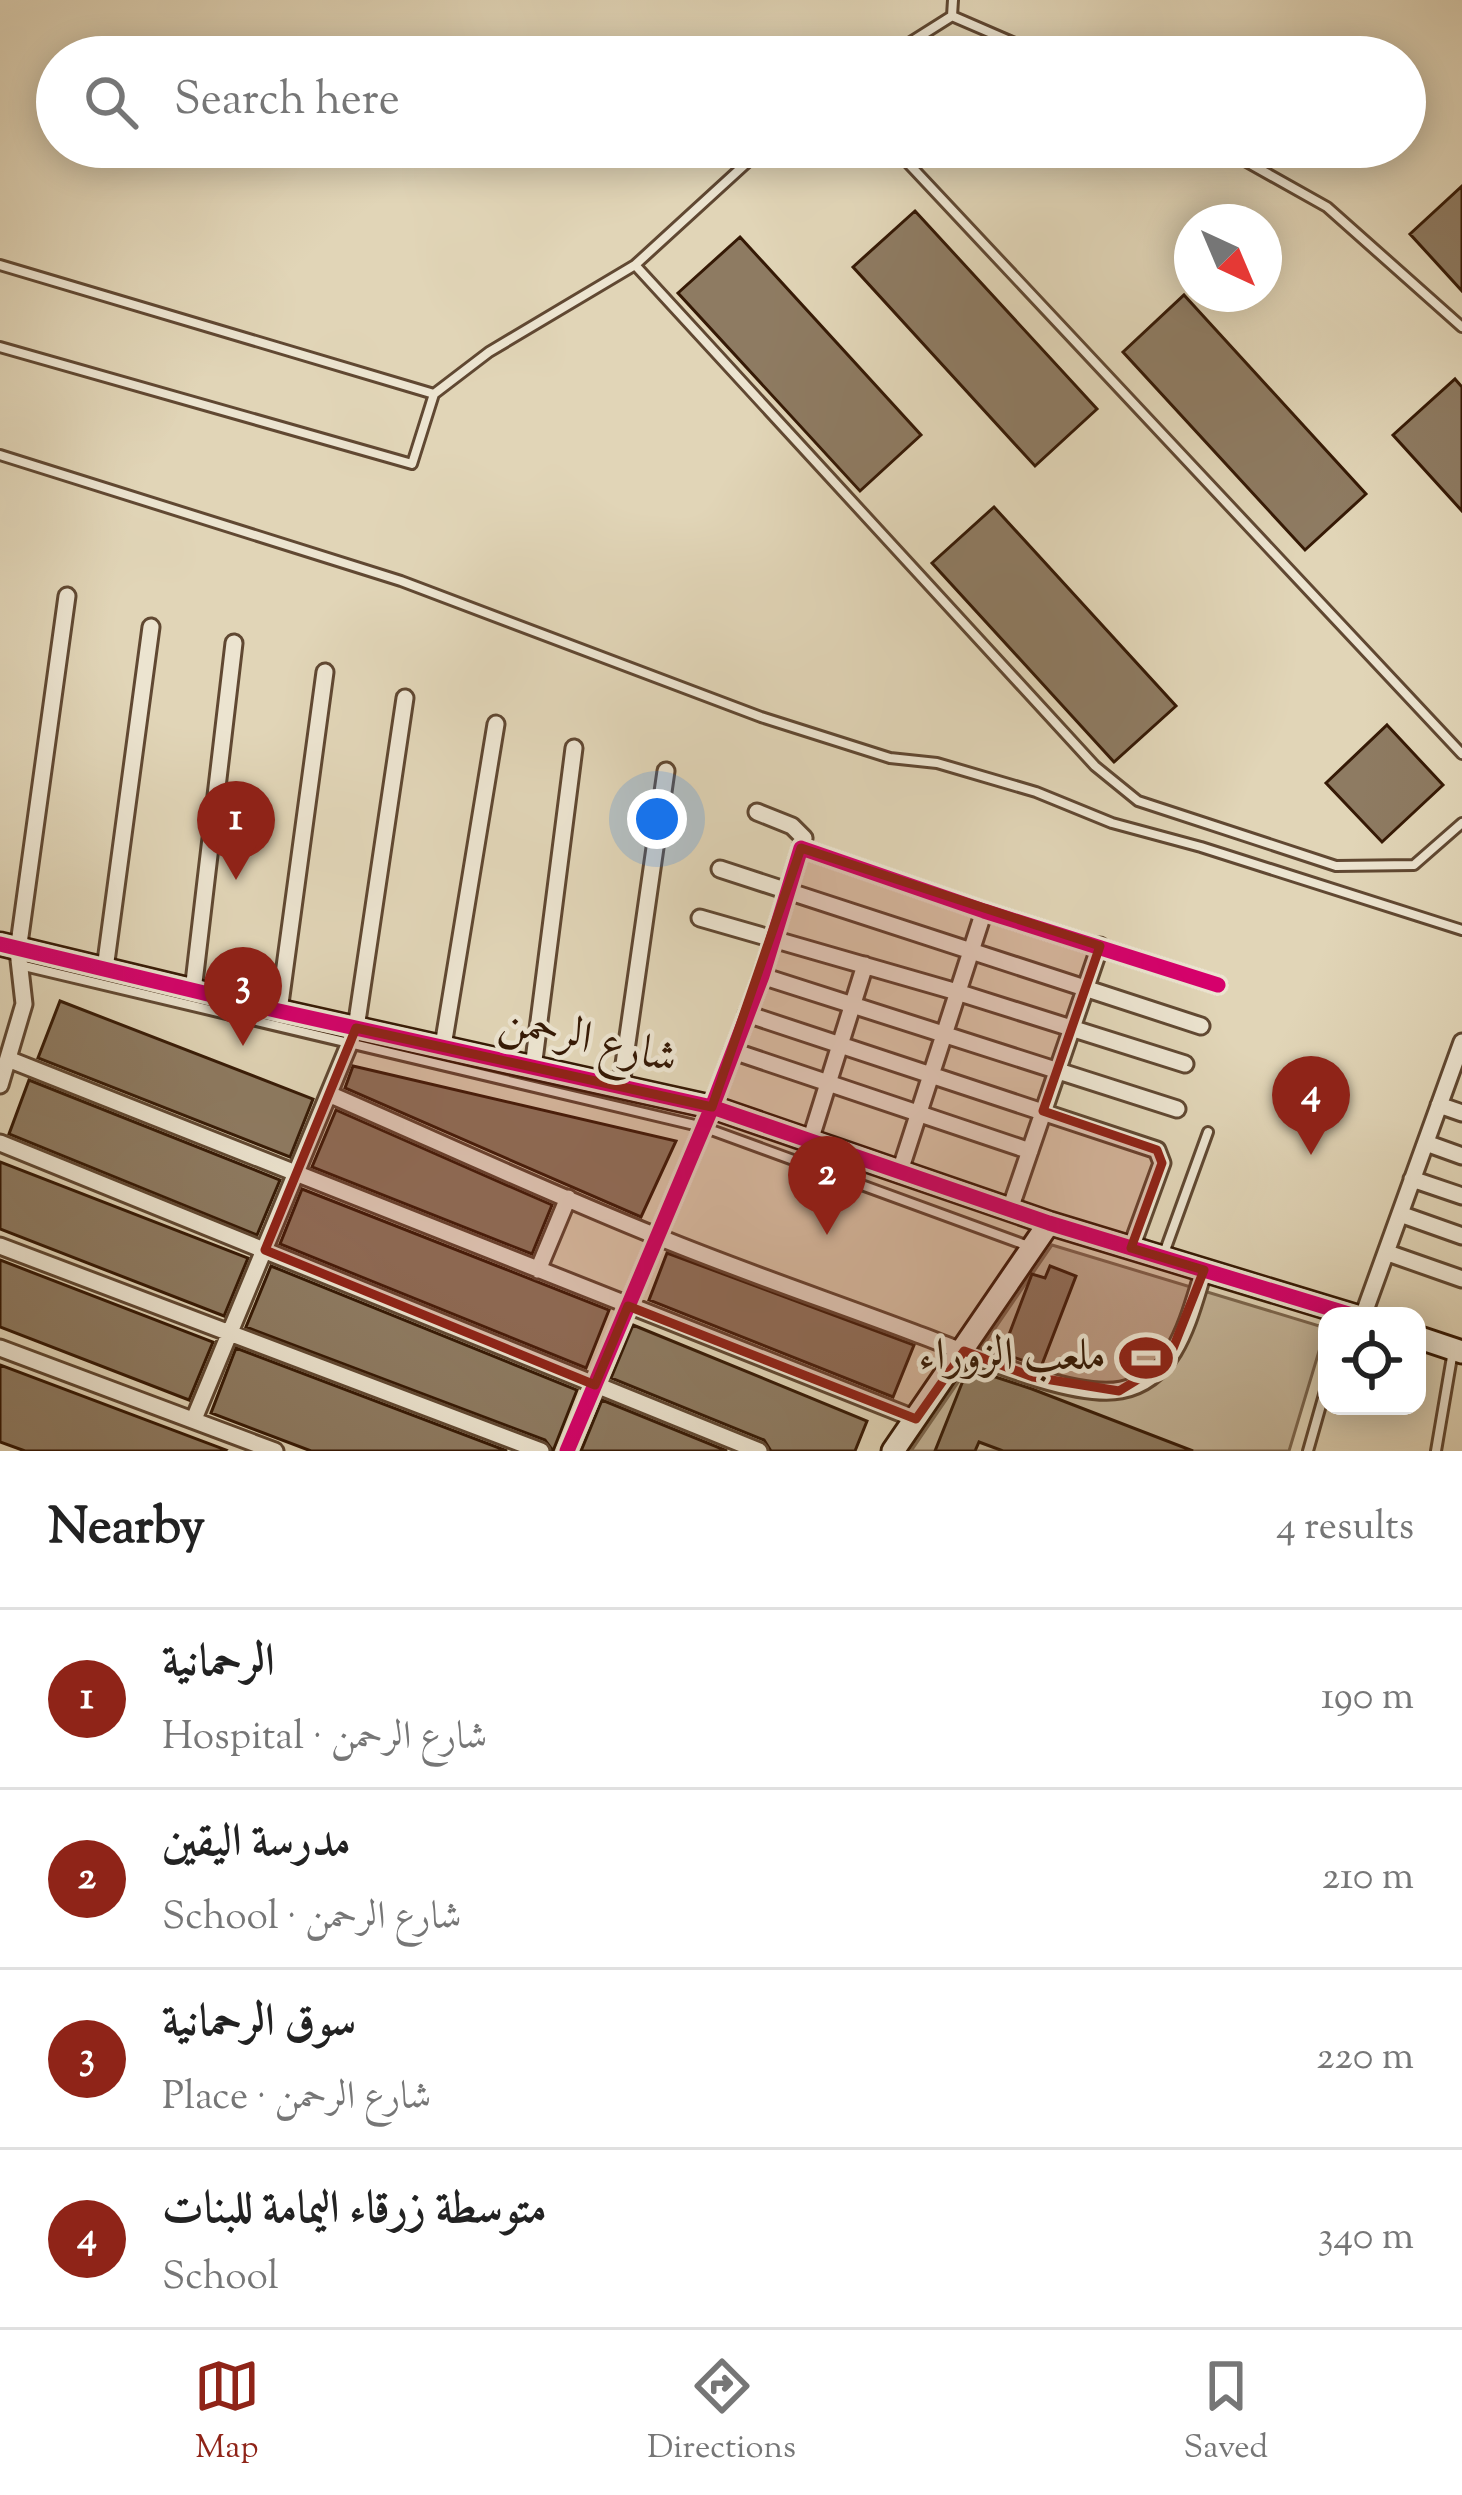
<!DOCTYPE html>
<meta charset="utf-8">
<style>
body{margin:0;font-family:"Sorts Mill Goudy",Amiri,serif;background:#f2f2f2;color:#222}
.controls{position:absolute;right:36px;bottom:36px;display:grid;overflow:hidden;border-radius:24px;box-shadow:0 6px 30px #0003}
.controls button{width:108px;height:108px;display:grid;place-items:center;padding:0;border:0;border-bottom:3px solid #e0e0e0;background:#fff;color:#222;font:60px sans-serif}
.compass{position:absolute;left:1174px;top:204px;width:108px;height:108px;border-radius:50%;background:#fff;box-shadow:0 6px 30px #0003;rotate:136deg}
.you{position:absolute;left:657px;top:819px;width:42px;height:42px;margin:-30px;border:9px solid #fff;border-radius:50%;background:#1a73e8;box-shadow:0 0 0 18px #1a73e833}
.badge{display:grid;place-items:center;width:78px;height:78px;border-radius:50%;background:#8f2418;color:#fff;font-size:39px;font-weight:700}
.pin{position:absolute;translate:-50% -99px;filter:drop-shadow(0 3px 6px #0008)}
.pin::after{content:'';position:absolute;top:63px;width:42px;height:36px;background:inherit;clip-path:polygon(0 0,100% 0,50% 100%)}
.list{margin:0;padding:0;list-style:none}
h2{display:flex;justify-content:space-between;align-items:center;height:156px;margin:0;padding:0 48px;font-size:51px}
h2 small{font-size:39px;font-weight:400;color:#767676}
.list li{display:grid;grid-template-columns:78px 1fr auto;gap:36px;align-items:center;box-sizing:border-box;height:180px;padding:0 48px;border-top:3px solid #e0e0e0}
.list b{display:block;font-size:45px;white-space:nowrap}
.list p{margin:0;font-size:39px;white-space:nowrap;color:#767676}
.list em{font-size:39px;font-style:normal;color:#767676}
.icon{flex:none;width:66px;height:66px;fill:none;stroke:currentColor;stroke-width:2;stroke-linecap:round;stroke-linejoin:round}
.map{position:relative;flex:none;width:1462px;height:1451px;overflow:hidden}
.search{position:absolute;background:#fff;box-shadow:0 6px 30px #0003;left:36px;right:36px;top:36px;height:132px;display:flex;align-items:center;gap:30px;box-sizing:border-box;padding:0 42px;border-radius:66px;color:#767676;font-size:45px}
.sheet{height:876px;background:#fff}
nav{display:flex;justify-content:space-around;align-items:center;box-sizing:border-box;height:168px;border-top:3px solid #e0e0e0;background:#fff;font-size:33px;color:#767676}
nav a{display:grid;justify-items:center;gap:6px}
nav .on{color:#8f2418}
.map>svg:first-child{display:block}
</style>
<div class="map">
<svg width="1462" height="1451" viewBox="0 0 1462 1451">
<rect width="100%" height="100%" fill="#e1d5b7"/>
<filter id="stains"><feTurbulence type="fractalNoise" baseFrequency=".00167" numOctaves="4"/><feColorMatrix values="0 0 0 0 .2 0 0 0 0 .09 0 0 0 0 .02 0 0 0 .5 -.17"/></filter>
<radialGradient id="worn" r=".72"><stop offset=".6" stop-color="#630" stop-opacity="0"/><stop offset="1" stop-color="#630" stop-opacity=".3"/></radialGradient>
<!-- green -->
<path fill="#c4b599" stroke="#7c674f" stroke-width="3" d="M1052 1245 1326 1328 1289 1451H911Z"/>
<!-- building -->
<path fill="#8e7b62" stroke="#351905" stroke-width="3" d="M1462 186V291L1410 234Z
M915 211 1097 409 1035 466 853 267Z
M740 237 921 435 860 491 678 293Z
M1184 295 1366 494 1305 550 1123 352Z
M1455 379 1462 387V511L1393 435Z
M994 507 1176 706 1114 762 932 563Z
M1387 725 1443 785 1382 842 1326 783Z
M60 1001 313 1099 290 1157 38 1058Z
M353 1066 676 1141 641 1217 345 1088Z
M29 1080 280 1180 257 1235 9 1134Z
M336 1110 552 1205 532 1254 312 1167Z
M0 1162 248 1258 224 1316 0 1229Z
M302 1189 609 1310 586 1368 280 1244Z
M667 1253 914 1345 893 1397 649 1300Z
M0 1260 213 1342 189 1400 0 1327Z
M271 1266 577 1390 553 1451 545 1440 246 1327Z
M1050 1266 1076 1276 1041 1367 1002 1353 1032 1274 1045 1278Z
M633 1325 867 1421 855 1451H771L764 1440 611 1378Z
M236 1348 507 1451H311L211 1413Z
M0 1365 226 1450 225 1451H25L0 1442Z
M968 1368 1032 1389 1193 1451H1003L979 1442 975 1451H935Z
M602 1400 727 1451H581Z"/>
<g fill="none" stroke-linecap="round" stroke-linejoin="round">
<!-- lane casing -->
<g stroke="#604832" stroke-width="14">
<path id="lane" d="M952 16 953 0
M887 57 952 16 1047 57
M893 147 1462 754
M1220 147 1327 207 1462 327
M0 265 434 394 489 352 635 265 764 147
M635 265 1095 766 1138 801 1336 866 1414 865 1462 823
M0 347 412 464 434 394
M0 455 401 581 761 717 890 758 937 763 1036 792 1112 823 1201 847 1462 930
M20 965 703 1127 1031 1247
M1163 1256 1208 1132
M1308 1451 1327 1384
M1436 1451 1453 1351"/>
</g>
<!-- street casing -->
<g stroke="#604832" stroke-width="21">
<path id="street" d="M757 812 792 826 804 838 801 848
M720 869 1201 1026
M700 918 957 992 1185 1064
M105 969 151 627
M762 976 1177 1109
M193 991 234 643
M279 1011 325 672
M747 1014 1157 1150 1162 1163 1131 1248
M443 1046 496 724
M733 1051 1030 1151
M8 1059 916 1419
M533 1068 574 748
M0 1085 24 1004 18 951 67 596
M621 1085 666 771
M331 1095C439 1142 547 1192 656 1236 741 1271 827 1300 912 1332 962 1350 1071 1400 1121 1390 1177 1379 1189 1316 1204 1270
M1439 1105 1462 1113
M810 1141 865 965
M0 1143 759 1451
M1426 1143 1462 1156
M899 1174 984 911
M1412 1179 1462 1196
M1010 1209 1100 946
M1400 1214 1462 1236
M0 1246 541 1451
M1388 1253 1462 1279
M538 1270 568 1198
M1363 1316 1462 1042
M0 1348 275 1451
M194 1419 356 1028 405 698
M567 1451 712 1107 762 976 801 848 984 911 1218 985"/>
</g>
<!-- secondary casing -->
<g stroke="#351905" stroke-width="27">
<path id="secondary" d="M0 944 279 1011 712 1107 1049 1223 1355 1316
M1417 1337 1462 1352
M893 1451 1049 1223"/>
</g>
<!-- lane -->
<use href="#lane" stroke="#ece4d0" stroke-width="8"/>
<!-- street -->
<use href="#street" stroke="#ece4d0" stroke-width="15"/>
<!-- secondary -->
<use href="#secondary" stroke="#ece4d0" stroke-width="21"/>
<!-- cycleway casing -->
<g stroke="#ece4d0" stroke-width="22">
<path id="cycleway" d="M0 944 279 1011 712 1107 1049 1223 1355 1316
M567 1451 712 1107 762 976 801 848 984 911 1218 985"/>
</g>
<!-- cycleway -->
<use href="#cycleway" stroke="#d6006c" stroke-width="15"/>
</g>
<!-- marked area -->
<path fill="#8f2418" fill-opacity="0.2" stroke="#8f2418" stroke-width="9" stroke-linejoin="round" d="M801 848 1100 946 1043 1111 1157 1150 1162 1163 1131 1248 1204 1270 1168 1361 1119 1391 1033 1377 964 1351 916 1419 628 1306 595 1385 265 1250 356 1028 712 1107Z"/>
<!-- icons -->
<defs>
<g id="stadium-bare" transform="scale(4.14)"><path d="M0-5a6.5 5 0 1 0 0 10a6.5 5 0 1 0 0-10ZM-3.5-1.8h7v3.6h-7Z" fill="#8f2418" stroke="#ece4d0" stroke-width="2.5" paint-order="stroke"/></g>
</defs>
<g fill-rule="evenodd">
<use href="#stadium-bare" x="1146" y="1358"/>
</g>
<g text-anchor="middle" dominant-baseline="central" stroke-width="9" stroke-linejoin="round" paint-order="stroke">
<!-- street labels -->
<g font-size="45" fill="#351905" stroke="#ece4d0">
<text transform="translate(588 1042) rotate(13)">شارع الرحمن</text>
</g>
<!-- poi labels -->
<g font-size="45" fill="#351905" stroke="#ece4d0" text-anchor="end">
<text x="1106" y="1358">ملعب الزوراء</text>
</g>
</g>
<rect width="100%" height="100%" filter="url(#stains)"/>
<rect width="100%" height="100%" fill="url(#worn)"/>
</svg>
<div class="controls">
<button><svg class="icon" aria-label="locate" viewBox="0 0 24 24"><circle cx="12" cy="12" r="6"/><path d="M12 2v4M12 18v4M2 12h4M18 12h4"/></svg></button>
</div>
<svg class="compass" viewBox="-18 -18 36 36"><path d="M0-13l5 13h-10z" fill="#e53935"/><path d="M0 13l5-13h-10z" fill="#767676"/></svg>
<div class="you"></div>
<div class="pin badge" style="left:236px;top:880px">1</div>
<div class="pin badge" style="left:827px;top:1235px">2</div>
<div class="pin badge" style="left:243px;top:1046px">3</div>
<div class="pin badge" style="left:1311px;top:1155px">4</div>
<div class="search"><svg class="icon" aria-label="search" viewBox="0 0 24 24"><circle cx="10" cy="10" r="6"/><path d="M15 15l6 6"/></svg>Search here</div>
</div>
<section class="sheet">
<h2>Nearby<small>4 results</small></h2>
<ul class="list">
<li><span class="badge">1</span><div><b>الرحمانية</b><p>Hospital · شارع الرحمن</p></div><em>190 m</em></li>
<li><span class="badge">2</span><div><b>مدرسة اليقين</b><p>School · شارع الرحمن</p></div><em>210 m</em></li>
<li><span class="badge">3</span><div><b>سوق الرحمانية</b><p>Place · شارع الرحمن</p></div><em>220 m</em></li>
<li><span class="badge">4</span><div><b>متوسطة زرقاء اليمامة للبنات</b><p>School</p></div><em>340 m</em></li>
</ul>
</section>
<nav>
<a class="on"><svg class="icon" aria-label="map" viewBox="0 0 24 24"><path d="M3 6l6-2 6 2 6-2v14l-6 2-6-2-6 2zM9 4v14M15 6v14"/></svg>Map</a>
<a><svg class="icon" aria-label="directions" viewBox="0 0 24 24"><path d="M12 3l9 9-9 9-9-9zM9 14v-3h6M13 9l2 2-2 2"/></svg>Directions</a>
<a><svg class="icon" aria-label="saved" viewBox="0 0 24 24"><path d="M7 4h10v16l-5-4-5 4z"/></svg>Saved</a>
</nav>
